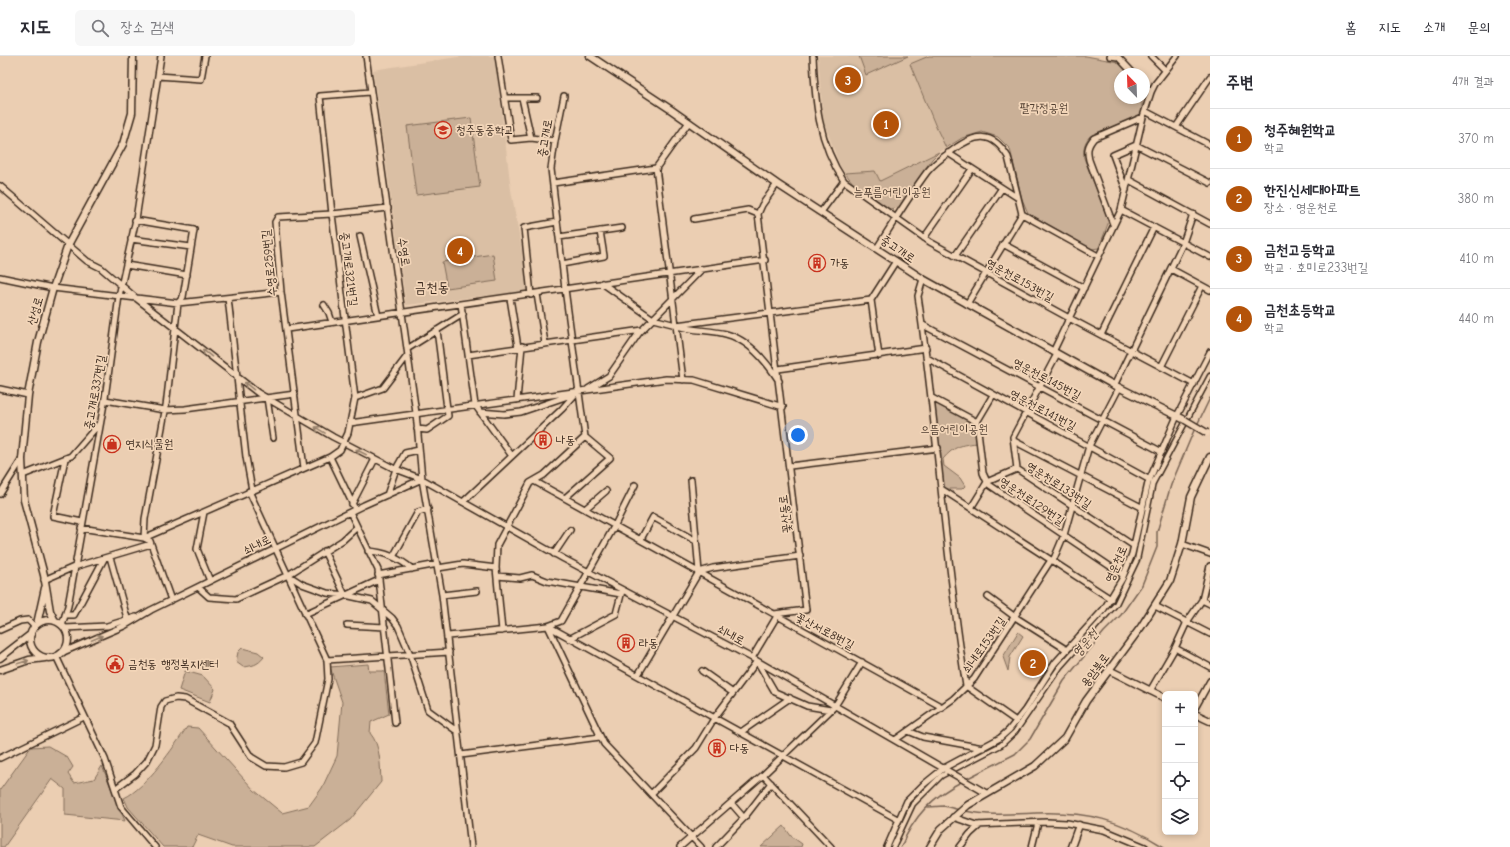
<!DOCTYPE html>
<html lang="ko">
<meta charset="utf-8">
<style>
body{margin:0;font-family:"Comic Neue","Poor Story",sans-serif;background:#f7f7f7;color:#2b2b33}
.controls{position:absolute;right:12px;bottom:12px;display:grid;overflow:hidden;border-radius:6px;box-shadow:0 2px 6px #0003}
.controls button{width:36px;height:36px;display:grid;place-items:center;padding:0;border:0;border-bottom:1px solid #e1e1e2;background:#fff;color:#2b2b33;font:20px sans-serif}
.compass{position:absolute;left:1114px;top:12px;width:36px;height:36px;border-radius:50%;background:#fff;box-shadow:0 2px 6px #0003;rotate:337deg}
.you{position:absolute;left:798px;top:379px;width:14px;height:14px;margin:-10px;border:3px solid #fff;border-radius:50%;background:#1a73e8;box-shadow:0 0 0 6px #1a73e833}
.badge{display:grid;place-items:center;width:26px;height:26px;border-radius:50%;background:#b45309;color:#fff;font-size:13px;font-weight:700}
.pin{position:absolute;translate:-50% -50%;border:2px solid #fff;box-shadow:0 1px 4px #0006}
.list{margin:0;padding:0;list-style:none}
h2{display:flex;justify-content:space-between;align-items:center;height:52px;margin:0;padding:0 16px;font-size:17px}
h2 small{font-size:13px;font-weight:400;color:#7c7c81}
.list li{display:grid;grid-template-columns:26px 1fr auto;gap:12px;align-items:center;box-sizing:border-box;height:60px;padding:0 16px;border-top:1px solid #e1e1e2}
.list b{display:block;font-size:15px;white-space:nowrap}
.list p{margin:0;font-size:13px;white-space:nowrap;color:#7c7c81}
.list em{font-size:13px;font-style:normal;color:#7c7c81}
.icon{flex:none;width:22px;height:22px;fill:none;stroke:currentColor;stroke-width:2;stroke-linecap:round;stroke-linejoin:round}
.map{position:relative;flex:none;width:1210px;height:791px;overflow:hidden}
header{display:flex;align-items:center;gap:24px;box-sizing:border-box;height:56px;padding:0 20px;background:#fff;border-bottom:1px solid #e1e1e2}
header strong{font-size:19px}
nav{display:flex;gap:22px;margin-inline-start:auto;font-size:14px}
.search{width:280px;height:36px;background:#f7f7f7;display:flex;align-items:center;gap:10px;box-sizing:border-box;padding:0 14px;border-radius:6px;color:#7c7c81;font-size:15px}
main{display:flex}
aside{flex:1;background:#fff}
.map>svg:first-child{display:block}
</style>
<header>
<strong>지도</strong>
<div class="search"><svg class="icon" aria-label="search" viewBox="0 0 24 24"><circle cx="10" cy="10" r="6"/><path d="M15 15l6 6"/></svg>장소 검색</div>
<nav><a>홈</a><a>지도</a><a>소개</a><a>문의</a></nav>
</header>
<main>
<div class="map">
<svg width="1210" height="791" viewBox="0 0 1210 791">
<rect width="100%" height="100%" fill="#ebceb2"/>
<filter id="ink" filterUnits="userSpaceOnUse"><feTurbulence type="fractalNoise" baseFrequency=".025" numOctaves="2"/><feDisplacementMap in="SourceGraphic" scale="8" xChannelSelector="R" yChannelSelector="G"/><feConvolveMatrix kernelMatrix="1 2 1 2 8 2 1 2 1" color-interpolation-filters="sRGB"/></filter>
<g filter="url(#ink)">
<!-- built -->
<path fill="#dabfa4" d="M464 0H495L511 134 529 235 406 249 373 14Z
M818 0H929L910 8 936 71 946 92 880 125 874 115 845 117 840 110 823 64Z"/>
<!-- green -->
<path fill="#cab097" stroke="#826d5a" d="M859 0H908L866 19Z
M929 0H1086L1118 6 1129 18H1120V42H1142V55L1139 60 1090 80C1084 87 1083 93 1084 102L1109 165 1099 192 1092 193 1028 157 1022 143 1010 93 998 81 982 76 962 82 946 92 936 71 910 8Z
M471 62 480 131 416 139 407 70Z
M939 96 932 103 899 151 890 153 853 127 845 117 875 115 880 125Z
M493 198 497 225 447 232 442 206Z
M933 343 976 367 979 387C963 388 954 390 943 403L944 410 960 422 965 430 962 433H943Z
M1018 576 1023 580 1010 601 1008 615 1003 601Z
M242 592 258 596 264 601C258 609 252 610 243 611L236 606 238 596Z
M368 608 369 615H384L389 658 371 666 370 677C381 690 380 709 381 726L350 764 315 791H232L198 779 192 791H163L128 751 124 742C146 732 174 691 187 671L198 672 254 734 282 757 309 750 322 732 337 700 342 646 330 611Z
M185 615 203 620 215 633 210 646 179 634Z
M48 690 67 701 73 711 68 718 74 727 94 723 102 710 125 765 65 759V733L52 723 4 791H0V734L31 691Z
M784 770 791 780 802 788 801 791H761Z"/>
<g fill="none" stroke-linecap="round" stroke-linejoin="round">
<!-- stream -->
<path stroke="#786352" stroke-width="1.5" d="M1197 369 1210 342
M966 723 1015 698 1030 683 1064 625 1104 576 1121 559 1142 529 1157 491V476L1171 429 1195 372
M928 751 944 750 960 754
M965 755C989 760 1012 758 1036 757 1085 755 1122 764 1164 791
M901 791C913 761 934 739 963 725"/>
<!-- pedestrian casing -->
<g stroke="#3b2a1e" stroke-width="7">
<path id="pedestrian" d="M893 791 913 748 941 720 1001 689 1015 676 1060 611 1116 548 1137 504 1153 427 1210 320"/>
</g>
<!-- minor casing -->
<g stroke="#3b2a1e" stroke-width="8">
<path id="minor" d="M366 0 416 357 422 423 442 539 471 791
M498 0 511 84 531 82 555 85
M813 0C815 45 818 86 844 125L930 186 1069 262 1194 328
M1110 0 1118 1 1134 18
M1151 0 1165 14
M158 20 201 23 205 0
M1144 29 1151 36
M505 42H537
M522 42 531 82
M1145 55 1210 89
M1176 71 1210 21
M948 97 1018 142
M656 112 683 324
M1129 124 1210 168
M553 127 656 112 689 66
M0 130 87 205 101 212 136 242 258 337 333 381 393 412 422 423 564 503 752 602 948 715
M1126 134 1113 99 1136 89 1210 127
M1121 154 1210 201
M821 156 844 125
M694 163 748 154 758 158
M135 164 194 174 183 241 178 247 166 350 145 463 144 482
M1113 168 1089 104C1087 95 1087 90 1094 82L1143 61
M360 180 378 260
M559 181 622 172
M924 182 972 113
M131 183 191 191
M1003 188 1084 232
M877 192C893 167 909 140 927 116 935 106 943 101 953 94 975 78 992 74 1008 101L1022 158 1098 200
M955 200 1002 132
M562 208 604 200 600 175
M126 209 187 219
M1171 213 1210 234
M0 221 53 232 178 247 281 236
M923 223 918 240C937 369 945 501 966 630L1016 665
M602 227 653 263 676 269 871 244 896 205
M537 238 545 287
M531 239 524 172 557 166
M228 242 246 401 252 434
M510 242 518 291
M871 244 879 300
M461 248 475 349 512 400
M967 248 1022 158
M324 249 329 257 332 266
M923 269 1162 396
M677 270C693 275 710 274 726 278 749 284 767 306 779 325
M287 273 765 204
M1101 279 1154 171
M407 293 463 258
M1053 296 1121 154 1143 61 1151 36 1155 28 1177 0
M1057 298 1013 381 1017 413 1134 490
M468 299 642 274
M927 302 1150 424
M1161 311 1202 230
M778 313 926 292
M1114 330 1183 187 1193 158
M0 333 28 339
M588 333 609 320 639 277 702 213
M993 339 977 366 983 417 988 428 1123 519
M267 342 273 382
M355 342 383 332 408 299
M932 342 977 366
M105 344 165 354 185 353 295 338
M517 344 522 290
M480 356 504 358 521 356 574 338
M350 367 666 323 694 324 783 351
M417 373 427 374 448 360 437 274
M1014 385 1143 452
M330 401 355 453
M65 403 53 460 82 466
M790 410 938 392
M304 412 281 236 275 166 278 161 332 158 388 152
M23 419 71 400 99 368
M691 424 699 516
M534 425 942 651
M943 434 1111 543
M0 438 22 403
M387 439 396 413 405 397 419 394
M565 442 610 402 585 381
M463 446 562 353 578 335
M352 448 375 403
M971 452 987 426 1017 413
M585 453 606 435
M204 456 197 493 210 525
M350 456 378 514 395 667
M81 472 144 482 150 485 171 544
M144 482 330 401 340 394 348 377 355 342 332 158 320 40 370 36
M641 483 653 461 696 485
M1182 488 1210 498
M324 495 345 539
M368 495C385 496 399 502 412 513
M554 498 570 474
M110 501 127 562
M393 501 418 456 428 453
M1053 505 1064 479 1089 390 1119 332
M438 512 463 508 496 512
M288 519 302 528 327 537 345 539 372 545 392 562 398 570 410 598 428 654 458 676
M378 519 438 508
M497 520 520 522 532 519 547 525 621 538
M44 524 74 511 151 488
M198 531 209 541 236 543 288 519 343 484 357 471
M442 539 477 535
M988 541 1015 561 1067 594
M1202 544 1210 548
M1155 550 1210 578
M305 558 379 524
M774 558 806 554 758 158 762 149 777 128
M65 559H74L104 503
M62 569 68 550 105 342 119 240 136 163 161 0
M347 569 385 571
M548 570 899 764
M548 570 604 688 701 791
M65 572 107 570 136 561
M0 574 20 565 28 564 35 571
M502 575 496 512 497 489 530 427 544 419 585 381 565 233 551 113 555 85 564 40
M448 580 548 570 561 565 615 469 635 429
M569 583 616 558 622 535
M1175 592 1210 611
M61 597 124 570 151 554 364 449 422 423
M56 600 105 703 121 751 155 791
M752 602 777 560
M327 604 449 596
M702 615 733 637
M638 619 699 516 713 512 800 500
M1150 635 1175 592 1187 566 1202 544 1210 510
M1195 652 1210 625
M908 675 923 681 983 692
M741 676 790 642
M895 684 953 643 974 623 1051 504
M461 699 600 681
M0 702 84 661
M763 719 831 791
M974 730 986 737
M115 733 135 718 147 705 155 689 161 651 165 645 176 642 185 643 229 667 251 701 266 710 284 711 301 706 315 687 328 623 327 604 249 435
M651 738 696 692 715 661 757 605 775 636 807 650 831 654
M731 747 744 762
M953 761 976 769 1047 766 1067 767 1104 774 1145 791
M680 791 763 719 835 650 862 606
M716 791 744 762 771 727
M887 791 907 745 923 729 944 712 1000 682 1009 674 1025 654 1055 607 1104 553 1122 523 1132 498 1148 427 1177 360 1210 296
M960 791 970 778 980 769
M1032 791 1038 767"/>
</g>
<!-- tertiary casing -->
<g stroke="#3b2a1e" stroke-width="9">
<path id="tertiary" d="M590 0 670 53 777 128 923 223 1110 327 1185 364
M30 583a19 19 0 1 1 38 0a19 19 0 1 1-38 0Z
M55 565 50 555 44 519 24 444 22 403 28 339 38 286 53 232 68 189 123 88 132 57 133 0
M37 568 45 532
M0 602 31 578
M0 614 29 604 45 602
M1109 614 1165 642
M1195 658 1210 665
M930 791 941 773 968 749 1035 710 1065 682 1086 645 1141 571 1170 525 1182 488 1191 441 1210 401
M1071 791 1079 769"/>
</g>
<!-- pedestrian -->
<use href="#pedestrian" stroke="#f2d5b8" stroke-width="4"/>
<!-- minor -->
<use href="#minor" stroke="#f2d5b8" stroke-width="5"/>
<!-- tertiary -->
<use href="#tertiary" stroke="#f2d5b8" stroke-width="6"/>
<!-- minor-bridge casing -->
<g stroke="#3b2a1e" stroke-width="8" stroke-linecap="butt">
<path id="minor-bridge" d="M948 715 974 730"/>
</g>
<!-- tertiary-bridge casing -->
<g stroke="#3b2a1e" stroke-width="9" stroke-linecap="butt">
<path id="tertiary-bridge" d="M1185 364 1207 377"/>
</g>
<!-- minor-bridge -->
<use href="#minor-bridge" stroke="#f2d5b8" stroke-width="5"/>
<!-- tertiary-bridge -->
<use href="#tertiary-bridge" stroke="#f2d5b8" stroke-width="6"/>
</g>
<!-- one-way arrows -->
<defs><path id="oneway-shaft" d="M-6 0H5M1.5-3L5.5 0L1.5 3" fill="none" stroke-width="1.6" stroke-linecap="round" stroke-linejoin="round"/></defs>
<g stroke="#96806b">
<use href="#oneway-shaft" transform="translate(207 297) rotate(-141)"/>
<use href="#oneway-shaft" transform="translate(249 330) rotate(-141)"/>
<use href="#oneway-shaft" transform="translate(320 374) rotate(-149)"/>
<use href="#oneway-shaft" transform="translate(361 396) rotate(-153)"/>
<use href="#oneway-shaft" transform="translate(97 582) rotate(-23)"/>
<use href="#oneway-shaft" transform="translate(23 606) rotate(-16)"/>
</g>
</g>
<!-- icons -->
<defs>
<g id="school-ring" transform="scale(0.9)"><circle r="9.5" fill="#f2d5b8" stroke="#c8321e" stroke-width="1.5"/><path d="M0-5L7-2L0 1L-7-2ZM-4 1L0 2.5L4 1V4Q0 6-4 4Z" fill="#c8321e"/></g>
<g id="building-ring" transform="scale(0.9)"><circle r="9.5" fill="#f2d5b8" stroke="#c8321e" stroke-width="1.5"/><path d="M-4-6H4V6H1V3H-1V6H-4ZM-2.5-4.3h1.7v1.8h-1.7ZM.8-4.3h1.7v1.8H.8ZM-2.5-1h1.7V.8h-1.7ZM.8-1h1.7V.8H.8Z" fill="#c8321e"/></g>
<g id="shop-ring" transform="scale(0.9)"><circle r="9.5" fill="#f2d5b8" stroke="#c8321e" stroke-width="1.5"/><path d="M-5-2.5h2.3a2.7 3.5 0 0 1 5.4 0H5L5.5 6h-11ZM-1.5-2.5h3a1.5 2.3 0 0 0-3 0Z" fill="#c8321e"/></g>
<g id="civic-ring" transform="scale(0.9)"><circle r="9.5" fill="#f2d5b8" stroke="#c8321e" stroke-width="1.5"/><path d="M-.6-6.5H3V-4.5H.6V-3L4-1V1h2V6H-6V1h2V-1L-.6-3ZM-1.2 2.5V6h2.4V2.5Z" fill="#c8321e"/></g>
</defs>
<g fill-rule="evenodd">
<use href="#school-ring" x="443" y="74"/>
<use href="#building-ring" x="817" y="207"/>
<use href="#building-ring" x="543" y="384"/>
<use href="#shop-ring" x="112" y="388"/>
<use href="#building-ring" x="626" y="587"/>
<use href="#civic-ring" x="115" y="608"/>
<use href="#building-ring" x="717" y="692"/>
</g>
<g text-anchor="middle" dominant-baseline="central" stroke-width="3.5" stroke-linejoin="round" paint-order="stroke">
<!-- park labels -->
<g font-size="12" fill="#503e30" stroke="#f2d5b8">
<text x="1044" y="52">팔각정공원</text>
<text x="892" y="136">늘푸름어린이공원</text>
<text x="954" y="373">으뜸어린이공원</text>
</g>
<!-- poi labels -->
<g font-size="12" fill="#3b2a1e" stroke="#f2d5b8" text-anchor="start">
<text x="456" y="74">청주동중학교</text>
<text x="830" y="207">가동</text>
<text x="556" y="384">나동</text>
<text x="125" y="388">연지식물원</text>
<text x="639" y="587">라동</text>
<text x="128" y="608">금천동 행정복지센터</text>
<text x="730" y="692">다동</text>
</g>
<!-- street labels -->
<g font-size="12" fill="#3b2a1e" stroke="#f2d5b8">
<text transform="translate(545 82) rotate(-80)">중고개로</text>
<text transform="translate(898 193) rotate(34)">중고개로</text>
<text transform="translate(404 196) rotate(82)">수영로</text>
<text transform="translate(269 207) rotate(-96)">수영로259번길</text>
<text transform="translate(349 213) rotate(83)">중고개로321번길</text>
<text transform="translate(1020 224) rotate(29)">영운천로153번길</text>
<text transform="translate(35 255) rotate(-74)">산성로</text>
<text transform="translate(1047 323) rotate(28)">영운천로145번길</text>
<text transform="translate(95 336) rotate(-80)">중고개로337번길</text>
<text transform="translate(1043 354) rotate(28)">영운천로141번길</text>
<text transform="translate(1059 429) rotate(33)">영운천로133번길</text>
<text transform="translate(1032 445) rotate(34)">영운천로129번길</text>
<text transform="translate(785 458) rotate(-97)">꽃산동로</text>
<text transform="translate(257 489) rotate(-27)">쇠내로</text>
<text transform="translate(1116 508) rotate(-67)">영운천로</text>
<text transform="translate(825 575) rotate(28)">꽃산서로8번길</text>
<text transform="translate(731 579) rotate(28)">쇠내로</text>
<text transform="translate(984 589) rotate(-55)">쇠내로153번길</text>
<text transform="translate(1095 614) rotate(-53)">용암북로</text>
</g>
<!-- water labels -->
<g font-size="13" font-style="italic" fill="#544234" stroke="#f2d5b8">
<text transform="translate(1085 587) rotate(-49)">영운천</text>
</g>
<!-- quarter labels -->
<g font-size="14" fill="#3b2a1e" stroke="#f2d5b8">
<text x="432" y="231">금천동</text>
</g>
</g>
</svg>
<div class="controls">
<button>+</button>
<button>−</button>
<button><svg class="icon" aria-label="locate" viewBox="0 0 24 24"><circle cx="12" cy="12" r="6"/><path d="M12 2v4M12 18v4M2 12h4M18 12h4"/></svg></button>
<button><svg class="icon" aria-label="layers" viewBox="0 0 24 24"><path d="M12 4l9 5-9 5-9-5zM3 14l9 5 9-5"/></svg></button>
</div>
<svg class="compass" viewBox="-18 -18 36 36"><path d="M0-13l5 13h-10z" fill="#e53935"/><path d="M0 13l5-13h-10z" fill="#7c7c81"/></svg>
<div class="you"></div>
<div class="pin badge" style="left:886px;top:68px">1</div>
<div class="pin badge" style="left:1033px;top:607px">2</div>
<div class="pin badge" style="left:848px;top:24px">3</div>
<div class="pin badge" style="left:460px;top:195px">4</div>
</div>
<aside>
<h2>주변<small>4개 결과</small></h2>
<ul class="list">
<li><span class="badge">1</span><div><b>청주혜원학교</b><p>학교</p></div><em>370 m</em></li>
<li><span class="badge">2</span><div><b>한진신세대아파트</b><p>장소 · 영운천로</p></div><em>380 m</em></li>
<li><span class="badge">3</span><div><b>금천고등학교</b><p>학교 · 호미로233번길</p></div><em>410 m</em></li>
<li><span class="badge">4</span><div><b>금천초등학교</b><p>학교</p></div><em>440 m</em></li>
</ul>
</aside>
</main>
